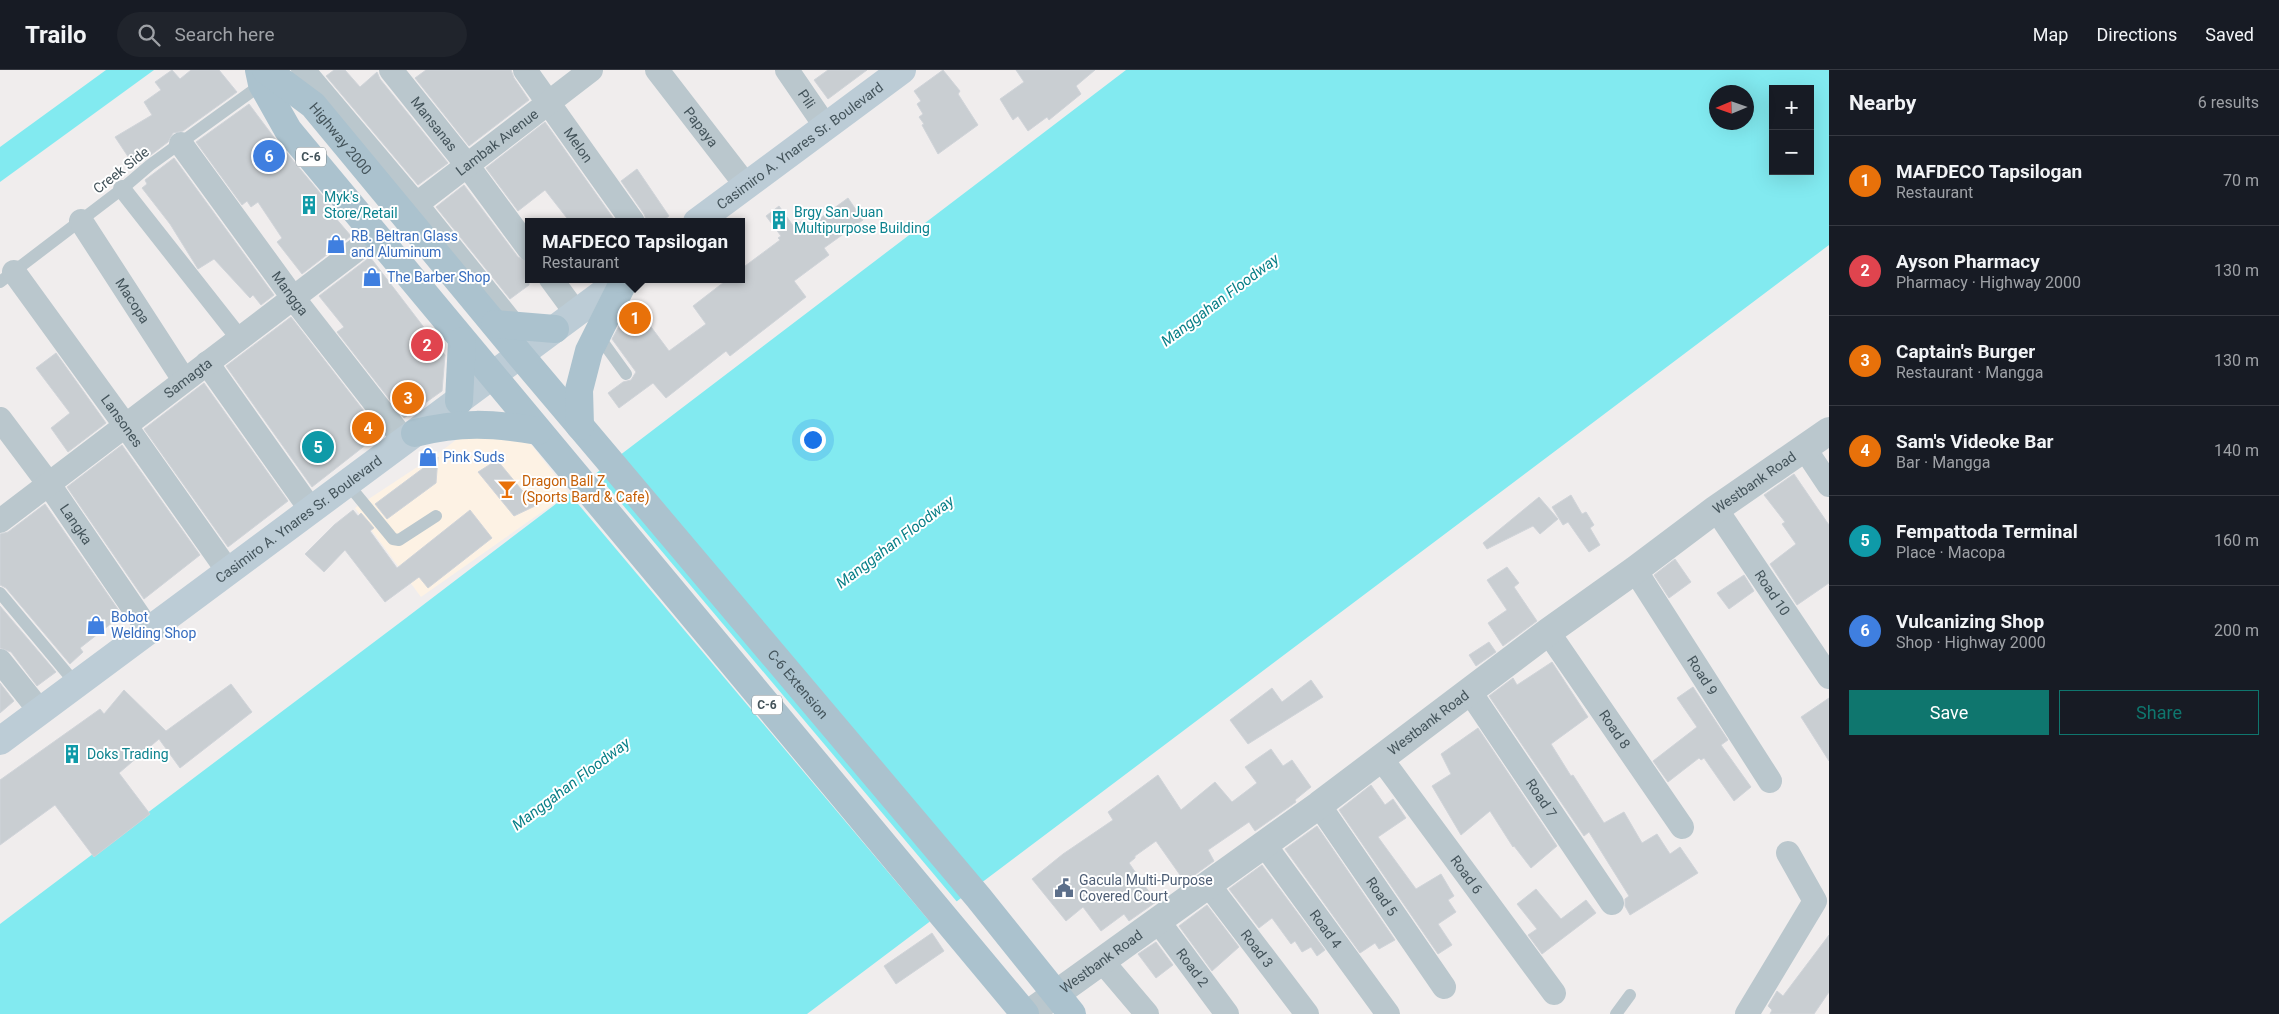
<!DOCTYPE html>
<meta charset="utf-8">
<style>
body{margin:0;font-family:Roboto,sans-serif;background:#20242c;color:#f1f3f6}
.controls{position:absolute;right:15px;top:15px;display:grid;overflow:hidden;border-radius:0px;box-shadow:0 5px 20px #0002}
.controls button{width:45px;height:45px;display:grid;place-items:center;padding:0;border:0;border-bottom:1px solid #363941;background:#171b24;color:#f1f3f6;font:25px sans-serif}
.compass{position:absolute;left:1709px;top:15px;width:45px;height:45px;border-radius:50%;background:#171b24;box-shadow:0 5px 20px #0002;rotate:268deg}
.you{position:absolute;left:812px;top:369px;width:18px;height:18px;margin:-12px;border:4px solid #fff;border-radius:50%;background:#1a73e8;box-shadow:0 0 0 8px #1a73e833}
.badge{display:grid;place-items:center;width:32px;height:32px;border-radius:50%;background:#0f766e;color:#fff;font-size:16px;font-weight:700}
.pin{position:absolute;translate:-50% -50%;border:2px solid #fff;box-shadow:0 1px 5px #0006}
.popup{position:absolute;left:525px;top:148px;width:220px;height:65px;box-sizing:border-box;display:grid;place-content:center;border-radius:0px;background:#171b24;filter:drop-shadow(0 1px 4px #0005);font-size:16px;white-space:nowrap;color:#9ea1a6}
.popup b{font-size:19px;color:#f1f3f6}
.popup::after{content:'';position:absolute;left:50%;top:100%;margin-left:-10px;border:10px solid transparent;border-top-color:#171b24}
.list{margin:0;padding:0;list-style:none}
h2{display:flex;justify-content:space-between;align-items:center;height:65px;margin:0;padding:0 20px;font-size:21px}
h2 small{font-size:16px;font-weight:400;color:#9ea1a6}
.list li{display:grid;grid-template-columns:32px 1fr auto;gap:15px;align-items:center;box-sizing:border-box;height:90px;padding:0 20px;border-top:1px solid #363941}
.list b{display:block;font-size:19px;white-space:nowrap}
.list p{margin:0;font-size:16px;white-space:nowrap;color:#9ea1a6}
.list em{font-size:16px;font-style:normal;color:#9ea1a6}
.actions{display:flex;gap:10px;padding:15px 20px}
.actions a{flex:1;padding:11px 0;border:1px solid #0f766e;border-radius:0px;text-align:center;font-size:18px;color:#0f766e}
.actions .main{background:#0f766e;color:#fff}
.icon{flex:none;width:28px;height:28px;fill:none;stroke:currentColor;stroke-width:2;stroke-linecap:round;stroke-linejoin:round}
.map{position:relative;flex:none;width:1829px;height:944px;overflow:hidden}
header{display:flex;align-items:center;gap:30px;box-sizing:border-box;height:70px;padding:0 25px;background:#171b24;border-bottom:1px solid #363941}
header strong{font-size:24px}
nav{display:flex;gap:28px;margin-inline-start:auto;font-size:18px}
.search{width:350px;height:45px;background:#20242c;display:flex;align-items:center;gap:12px;box-sizing:border-box;padding:0 18px;border-radius:28px;color:#9ea1a6;font-size:19px}
main{display:flex}
aside{flex:1;background:#171b24}
.map>svg:first-child{display:block}
</style>
<header>
<strong>Trailo</strong>
<div class="search"><svg class="icon" aria-label="search" viewBox="0 0 24 24"><circle cx="10" cy="10" r="6"/><path d="M15 15l6 6"/></svg>Search here</div>
<nav><a>Map</a><a>Directions</a><a>Saved</a></nav>
</header>
<main>
<div class="map">
<svg width="1829" height="944" viewBox="0 0 1829 944">
<rect width="100%" height="100%" fill="#f0eded"/>
<!-- commercial -->
<path fill="#fdf2e4" d="M513 351 569 423 421 527 355 438 440 382 480 352Z"/>
<!-- water -->
<path fill="#82eaf0" fill-rule="evenodd" d="M106 0H154L0 112V77Z
M1126 0H1829V175L807 944H0V854L406 548ZM1773 19H1810V101H1773ZM1716 22H1746V52H1716Z"/>
<!-- pier -->
<path fill="#f0eded" d="M595 402 958 833 931 853 568 422Z"/>
<!-- building -->
<path fill="#c9ced2" stroke="#d0d4d9" d="M172 0 180 9 191 0H219L237 22 183 61 173 63 168 72 135 97 115 67 152 45 144 32 161 20 155 12Z
M334 0H345L360 17 377 2 380 9 448 93 418 115 326 6Z
M426 0H511L514 8 529 30 469 76 415 8Z
M828 0H867L828 29 814 10Z
M943 0 960 21 958 24 978 55 938 84 922 55 924 54 919 47 923 44 917 34 921 31 914 21Z
M1016 0H1095L1076 16 1081 24 1049 50 1047 47 1028 61 1018 46 1013 50 1000 29 1024 12Z
M249 34 276 70 331 136 328 139 351 166 302 204 277 172 282 168 258 132 251 137 247 131 242 135 196 72Z
M545 52 616 152H570L545 120 518 141 486 98Z
M174 88 274 225 261 235 253 225 250 228 214 189 198 199 170 154 142 118 147 114 145 110Z
M637 99 669 146 661 152H647L644 144 621 111Z
M464 115 518 187 529 192V215L510 229 436 137Z
M848 128 863 150 824 178 829 185 794 211 806 227 730 286 726 281 666 328 653 313 619 338 608 323 623 312 631 310 636 302 612 269 624 247 628 244 631 248 640 242 669 281 706 254 693 236 728 209H741V199L780 170 778 168 781 166 766 146 779 136 794 157 803 150 808 157Z
M370 187 445 285 442 321 404 348 337 262 344 257 319 226Z
M291 247 381 363 312 417 226 296Z
M56 283 106 353 68 382 51 358 70 343 36 298Z
M204 313 288 431 228 477 144 359Z
M122 375 200 485 144 529 67 417Z
M438 387 436 413 387 449 375 434Z
M497 390 535 436 514 446 478 402Z
M1794 404 1829 455V513L1797 535 1770 494 1796 474 1782 454 1785 452 1764 425Z
M1571 425 1582 444 1586 442 1594 455 1590 458 1600 475 1589 482 1568 452 1563 455 1552 437Z
M1539 427 1558 449 1540 464 1533 456 1487 479 1483 473Z
M45 434 122 545 80 578 83 582 70 594 6 518 0 515V464L8 462Z
M353 440 358 446 361 443 374 458 370 461 397 498 470 440 492 468 428 518 419 507 385 532 345 480 324 502 305 484 334 455Z
M1675 489 1691 512 1669 528 1654 505Z
M1507 497 1519 513 1514 517 1537 551 1503 576 1488 553 1507 540 1487 510Z
M1744 505 1754 521 1729 539 1717 523Z
M0 536 56 602 37 616 11 582 0 578Z
M1489 572 1496 582 1476 596 1469 585Z
M1552 592 1588 647 1551 674 1571 706 1573 705 1604 753 1624 742 1642 773 1657 764 1670 784 1680 777 1698 803 1630 845 1625 836V829L1629 826 1589 762 1584 766 1489 626 1513 608 1517 615Z
M1311 610 1323 627 1248 674 1230 650 1272 618 1282 632Z
M0 613 14 631 0 643Z
M231 614 252 642 180 698 159 669 119 703 150 744 94 787 55 735 0 775V710L100 639 104 644 124 620 166 661Z
M1693 617 1728 670 1721 675 1751 717 1734 731 1704 688 1701 690 1699 688 1668 712 1653 691 1697 657 1677 628Z
M1829 628V691L1801 647Z
M1478 658 1557 776 1531 798 1514 776 1513 777 1490 741 1461 765 1432 716 1451 704 1441 684Z
M1271 679 1283 696 1292 690 1311 717 1295 730 1296 732 1255 761 1249 752 1208 780 1214 791 1185 812 1156 771 1135 786V788L1129 793 1156 832 1129 851 1124 844 1101 861 1083 837 1066 851 1032 809 1063 784 1113 750 1108 742 1158 705 1181 740 1215 712 1232 732 1257 713 1245 697Z
M1371 715 1385 735 1393 729 1406 748 1378 767 1416 819 1441 804 1454 826 1448 830 1456 842 1438 854 1452 875 1438 884 1339 740Z
M1317 756 1395 870 1379 879 1375 873 1360 883 1285 779Z
M1262 795 1325 880 1317 886 1311 877 1302 882 1295 871 1291 874 1272 848 1259 858 1229 819Z
M1536 819 1561 849 1586 830 1596 843 1542 884 1528 865 1537 859 1517 834Z
M1207 835 1239 877 1212 901 1179 856Z
M932 863 944 881 896 914 884 896Z
M1829 865V922L1814 944H1770L1772 940 1768 936 1777 921 1783 926Z
M1156 872 1173 895 1156 908 1138 884Z"/>
<g fill="none" stroke-linecap="round" stroke-linejoin="round">
<!-- service -->
<path stroke="#bac7cd" stroke-width="12" d="M0 212 122 119 150 95 262 14
M597 264 626 304
M347 413 393 469 399 470 436 446
M0 523 76 614
M1616 944 1630 925"/>
<!-- pedestrian -->
<path stroke="#bac7cd" stroke-width="18" d="M122 119 240 269"/>
<!-- minor -->
<g stroke="#bac7cd" stroke-width="24">
<path d="M303 0 416 134 514 256"/>
<path id="s1" d="M391 0 467 95 529 179"/>
<path id="s2" d="M525 0 633 152"/>
<path id="s3" d="M657 0 745 114"/>
<path id="s4" d="M787 0 826 57"/>
<path id="s5" d="M181 74 294 229 404 370"/>
<path id="s6" d="M405 143 591 0"/>
<path id="s7" d="M81 151 184 310"/>
<path id="s8" d="M14 202 125 355 228 501"/>
<path d="M551 209 576 243"/>
<path d="M207 293 311 440"/>
<path id="s9" d="M0 349 48 413 149 561"/>
<path d="M1805 379 1829 415"/>
<path id="s10" d="M1716 439 1829 607"/>
<path id="s11" d="M0 451 376 165"/>
<path id="s12" d="M1635 500 1770 711"/>
<path id="s13" d="M1548 562 1682 757"/>
<path d="M0 591 40 641"/>
<path id="s14" d="M1470 622 1612 833"/>
<path id="s15" d="M1380 687 1554 923"/>
<path id="s16" d="M1319 735 1444 917"/>
<path id="s17" d="M1264 774 1388 944"/>
<path id="s18" d="M1208 814 1307 944"/>
<path id="s19" d="M1158 851 1227 944"/>
<path d="M1102 891 1147 944"/>
<path d="M1747 944 1815 831 1788 783"/>
</g>
<!-- tertiary -->
<path stroke="#bac7cd" stroke-width="28" id="s20" d="M1028 944 1319 735 1548 562 1635 500 1716 439 1829 361"/>
<!-- secondary -->
<g stroke="#bcccd6" stroke-width="28">
<path id="s21" d="M697 152 902 0"/>
<path id="s22" d="M0 671 622 209"/>
</g>
<!-- primary -->
<g stroke="#abc2ce" stroke-width="28">
<path d="M259 0 262 14 288 60 1025 944"/>
<path id="s23" d="M266 0 313 35 520 285 978 827 1072 944"/>
<path d="M495 254 555 259"/>
<path d="M459 331 462 271"/>
<path d="M580 356 579 320 589 281 625 209"/>
<path d="M415 363C459 352 493 353 538 361"/>
</g>
</g>
<!-- icons -->
<defs>
<g id="building-bare" transform="scale(1.5)"><path d="M-4-6H4V6H1V3H-1V6H-4ZM-2.5-4.3h1.7v1.8h-1.7ZM.8-4.3h1.7v1.8H.8ZM-2.5-1h1.7V.8h-1.7ZM.8-1h1.7V.8H.8Z" fill="#0f9aa8" stroke="#fff" stroke-width="2.5" paint-order="stroke"/></g>
<g id="shop-bare" transform="scale(1.5)"><path d="M-5-2.5h2.3a2.7 3.5 0 0 1 5.4 0H5L5.5 6h-11ZM-1.5-2.5h3a1.5 2.3 0 0 0-3 0Z" fill="#3f7fe0" stroke="#fff" stroke-width="2.5" paint-order="stroke"/></g>
<g id="bar-bare" transform="scale(1.5)"><path d="M-6-5H6L.8 .8V4.5H3.5V6h-7V4.5H-.8V.8Z" fill="#e8710a" stroke="#fff" stroke-width="2.5" paint-order="stroke"/></g>
<g id="civic-bare" transform="scale(1.5)"><path d="M-.6-6.5H3V-4.5H.6V-3L4-1V1h2V6H-6V1h2V-1L-.6-3ZM-1.2 2.5V6h2.4V2.5Z" fill="#5c6f8a" stroke="#fff" stroke-width="2.5" paint-order="stroke"/></g>
</defs>
<g fill-rule="evenodd">
<use href="#building-bare" x="309" y="135"/>
<use href="#building-bare" x="779" y="150"/>
<use href="#shop-bare" x="336" y="174"/>
<use href="#shop-bare" x="372" y="207"/>
<use href="#shop-bare" x="428" y="387"/>
<use href="#bar-bare" x="507" y="419"/>
<use href="#shop-bare" x="96" y="555"/>
<use href="#building-bare" x="72" y="684"/>
<use href="#civic-bare" x="1064" y="818"/>
</g>
<g text-anchor="middle" dominant-baseline="central" stroke-width="4" stroke-linejoin="round" paint-order="stroke">
<!-- shield labels -->
<g fill="#fff" stroke="#7c878c" stroke-width="1">
<rect x="296" y="77.5" width="30" height="19" rx="4"/>
<rect x="752" y="625.5" width="30" height="19" rx="4"/>
</g>
<g font-size="12" font-weight="bold" fill="#44545b">
<text x="311" y="87">C-6</text>
<text x="767" y="635">C-6</text>
</g>
<!-- street labels -->
<g font-size="14" fill="#44545b" stroke="#fff">
<text stroke="none"><textPath href="#s4" startOffset="35">Pili</textPath></text>
<text stroke="none"><textPath href="#s1" startOffset="69">Mansanas</textPath></text>
<text stroke="none"><textPath href="#s3" startOffset="72">Papaya</textPath></text>
<text stroke="none"><textPath href="#s23" startOffset="102">Highway 2000</textPath></text>
<text stroke="none"><textPath href="#s6" startOffset="116">Lambak Avenue</textPath></text>
<text stroke="none"><textPath href="#s2" startOffset="92">Melon</textPath></text>
<text stroke="none"><textPath href="#s21" startOffset="128">Casimiro A. Ynares Sr. Boulevard</textPath></text>
<text transform="translate(121 100) rotate(-38)">Creek Side</text>
<text stroke="none"><textPath href="#s5" startOffset="185">Mangga</textPath></text>
<text stroke="none"><textPath href="#s7" startOffset="95">Macopa</textPath></text>
<text stroke="none"><textPath href="#s11" startOffset="236">Samagta</textPath></text>
<text stroke="none"><textPath href="#s8" startOffset="184">Lansones</textPath></text>
<text stroke="none"><textPath href="#s20" startOffset="900">Westbank Road</textPath></text>
<text stroke="none"><textPath href="#s22" startOffset="372">Casimiro A. Ynares Sr. Boulevard</textPath></text>
<text stroke="none"><textPath href="#s9" startOffset="130">Langka</textPath></text>
<text stroke="none"><textPath href="#s10" startOffset="101">Road 10</textPath></text>
<text stroke="none"><textPath href="#s12" startOffset="125">Road 9</textPath></text>
<text stroke="none"><textPath href="#s23" startOffset="814">C-6 Extension</textPath></text>
<text stroke="none"><textPath href="#s20" startOffset="495">Westbank Road</textPath></text>
<text stroke="none"><textPath href="#s13" startOffset="118">Road 8</textPath></text>
<text stroke="none"><textPath href="#s14" startOffset="128">Road 7</textPath></text>
<text stroke="none"><textPath href="#s15" startOffset="146">Road 6</textPath></text>
<text stroke="none"><textPath href="#s16" startOffset="111">Road 5</textPath></text>
<text stroke="none"><textPath href="#s17" startOffset="105">Road 4</textPath></text>
<text stroke="none"><textPath href="#s18" startOffset="81">Road 3</textPath></text>
<text stroke="none"><textPath href="#s20" startOffset="90">Westbank Road</textPath></text>
<text stroke="none"><textPath href="#s19" startOffset="58">Road 2</textPath></text>
</g>
<!-- culture labels -->
<g font-size="14" fill="#0d838f" stroke="#fff" text-anchor="start">
<text x="324" y="127">Myk's<tspan x="324" dy="16">Store/Retail</tspan></text>
<text x="794" y="142">Brgy San Juan<tspan x="794" dy="16">Multipurpose Building</tspan></text>
<text x="87" y="684">Doks Trading</text>
</g>
<!-- shop labels -->
<g font-size="14" fill="#366cbe" stroke="#fff" text-anchor="start">
<text x="351" y="166">RB. Beltran Glass<tspan x="351" dy="16">and Aluminum</tspan></text>
<text x="387" y="207">The Barber Shop</text>
<text x="443" y="387">Pink Suds</text>
<text x="111" y="547">Bobot<tspan x="111" dy="16">Welding Shop</tspan></text>
</g>
<!-- food labels -->
<g font-size="14" fill="#c56008" stroke="#fff" text-anchor="start">
<text x="522" y="411">Dragon Ball Z<tspan x="522" dy="16">(Sports Bard &amp; Cafe)</tspan></text>
</g>
<!-- service labels -->
<g font-size="14" fill="#4e5e75" stroke="#fff" text-anchor="start">
<text x="1079" y="810">Gacula Multi-Purpose<tspan x="1079" dy="16">Covered Court</tspan></text>
</g>
<!-- water labels -->
<g font-size="15" font-style="italic" fill="#077f87" stroke="#fff">
<text transform="translate(1220 230) rotate(-37)">Manggahan Floodway</text>
<text transform="translate(895 472) rotate(-37)">Manggahan Floodway</text>
<text transform="translate(571 714) rotate(-37)">Manggahan Floodway</text>
</g>
</g>
</svg>
<div class="controls">
<button>+</button>
<button>−</button>
</div>
<svg class="compass" viewBox="-18 -18 36 36"><path d="M0-13l5 13h-10z" fill="#e53935"/><path d="M0 13l5-13h-10z" fill="#9ea1a6"/></svg>
<div class="you"></div>
<div class="pin badge" style="left:635px;top:248px;background:#e8710a">1</div>
<div class="popup"><b>MAFDECO Tapsilogan</b>Restaurant</div>
<div class="pin badge" style="left:427px;top:275px;background:#e0444e">2</div>
<div class="pin badge" style="left:408px;top:328px;background:#e8710a">3</div>
<div class="pin badge" style="left:368px;top:358px;background:#e8710a">4</div>
<div class="pin badge" style="left:318px;top:377px;background:#0f9aa8">5</div>
<div class="pin badge" style="left:269px;top:86px;background:#3f7fe0">6</div>
</div>
<aside>
<h2>Nearby<small>6 results</small></h2>
<ul class="list">
<li><span class="badge" style="background:#e8710a">1</span><div><b>MAFDECO Tapsilogan</b><p>Restaurant</p></div><em>70 m</em></li>
<li><span class="badge" style="background:#e0444e">2</span><div><b>Ayson Pharmacy</b><p>Pharmacy · Highway 2000</p></div><em>130 m</em></li>
<li><span class="badge" style="background:#e8710a">3</span><div><b>Captain's Burger</b><p>Restaurant · Mangga</p></div><em>130 m</em></li>
<li><span class="badge" style="background:#e8710a">4</span><div><b>Sam's Videoke Bar</b><p>Bar · Mangga</p></div><em>140 m</em></li>
<li><span class="badge" style="background:#0f9aa8">5</span><div><b>Fempattoda Terminal</b><p>Place · Macopa</p></div><em>160 m</em></li>
<li><span class="badge" style="background:#3f7fe0">6</span><div><b>Vulcanizing Shop</b><p>Shop · Highway 2000</p></div><em>200 m</em></li>
</ul>
<div class="actions"><a class="main">Save</a><a>Share</a></div>
</aside>
</main>
